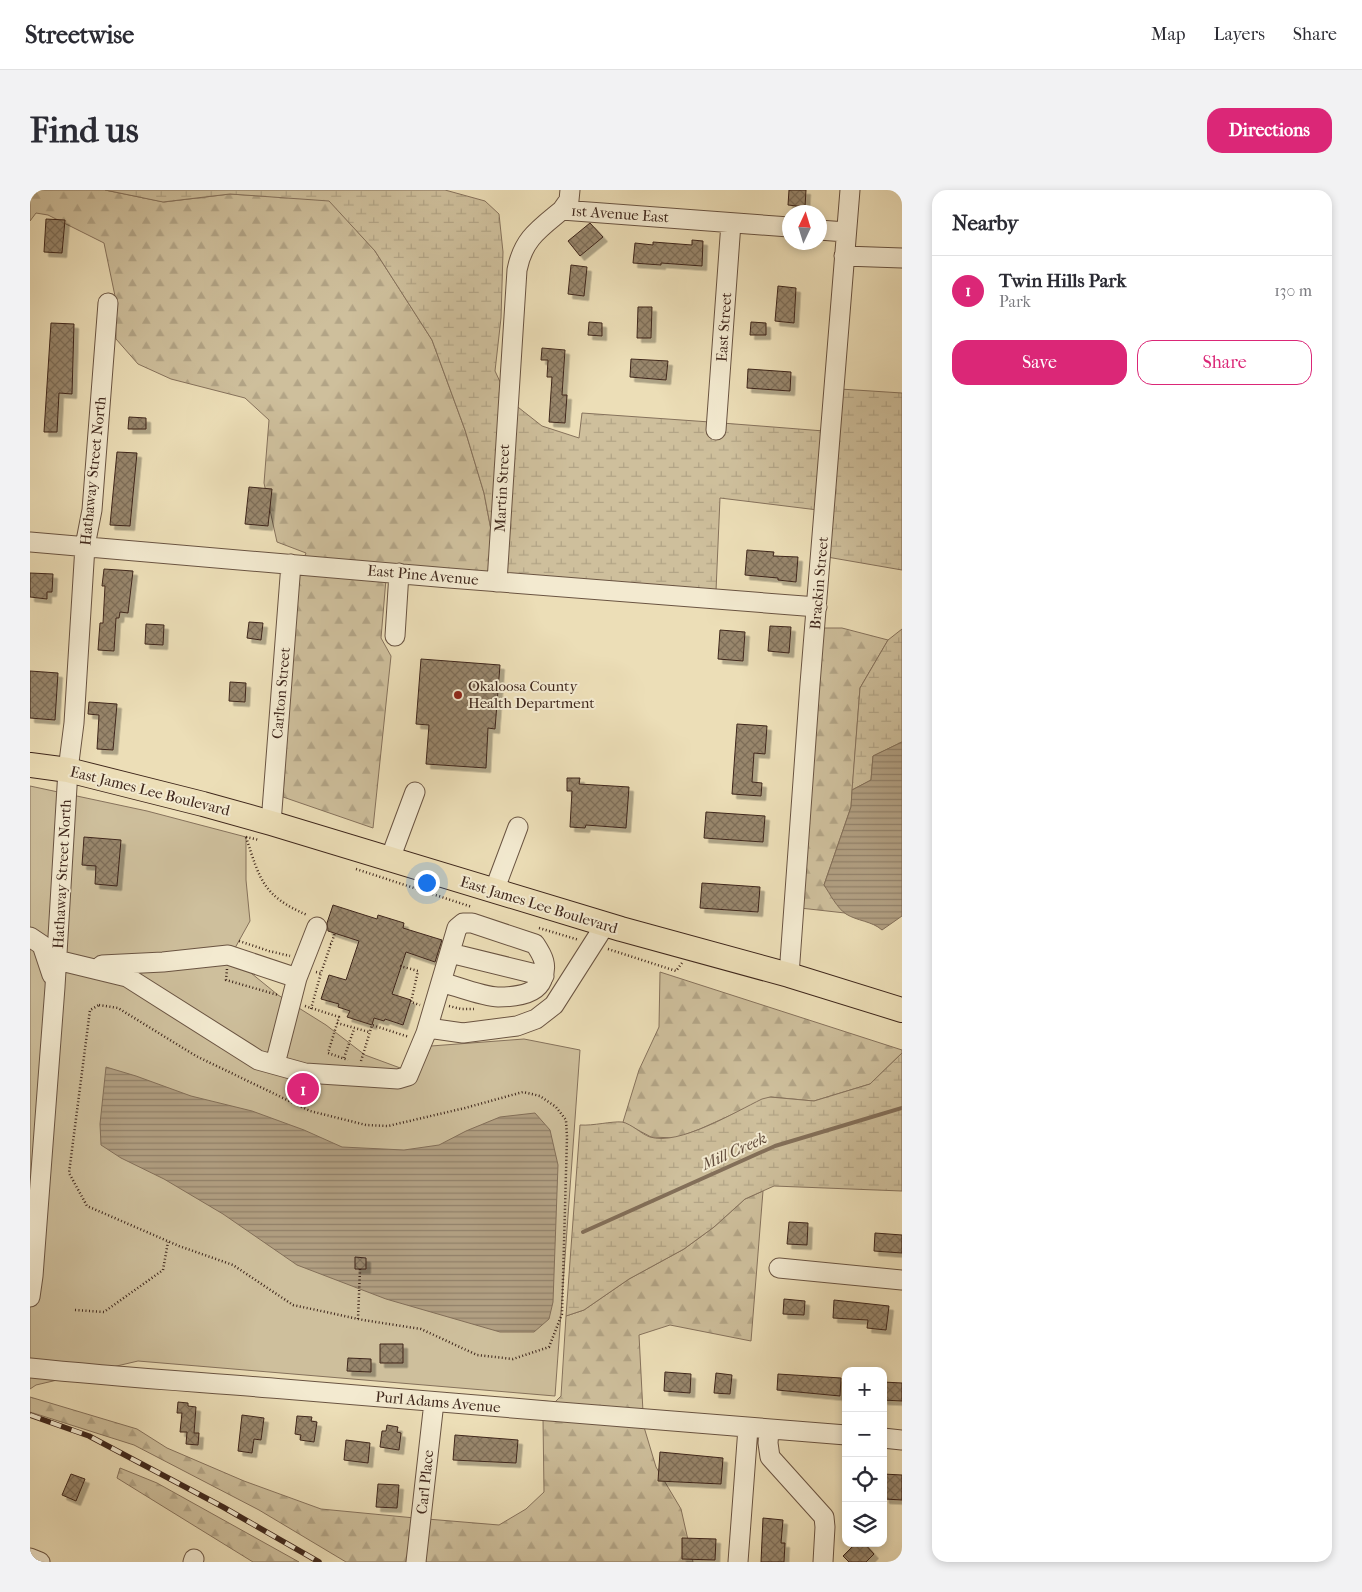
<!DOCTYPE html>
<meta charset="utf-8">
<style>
body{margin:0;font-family:"IM FELL French Canon",serif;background:#f2f2f3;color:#2b2b33}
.controls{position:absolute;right:15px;bottom:15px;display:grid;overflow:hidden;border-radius:10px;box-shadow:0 2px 8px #0003}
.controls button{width:45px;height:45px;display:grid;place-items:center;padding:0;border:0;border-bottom:1px solid #e1e1e2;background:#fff;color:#2b2b33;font:25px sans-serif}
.compass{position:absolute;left:752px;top:15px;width:45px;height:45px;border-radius:50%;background:#fff;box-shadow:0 2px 8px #0003;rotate:4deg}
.you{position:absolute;left:396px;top:692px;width:18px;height:18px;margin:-12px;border:4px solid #fff;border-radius:50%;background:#1a73e8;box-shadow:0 0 0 8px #1a73e833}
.badge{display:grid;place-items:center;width:32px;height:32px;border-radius:50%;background:#db2777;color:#fff;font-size:16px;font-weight:700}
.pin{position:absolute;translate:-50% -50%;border:2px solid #fff;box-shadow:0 1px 5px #0006}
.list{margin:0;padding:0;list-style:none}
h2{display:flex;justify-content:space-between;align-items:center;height:65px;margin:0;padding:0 20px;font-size:21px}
h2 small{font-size:16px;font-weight:400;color:#7c7c81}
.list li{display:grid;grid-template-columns:32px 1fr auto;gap:15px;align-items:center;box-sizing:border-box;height:70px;padding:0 20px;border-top:1px solid #e1e1e2}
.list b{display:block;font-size:19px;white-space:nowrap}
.list p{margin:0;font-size:16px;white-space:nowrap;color:#7c7c81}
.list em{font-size:16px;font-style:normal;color:#7c7c81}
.actions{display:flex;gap:10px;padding:15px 20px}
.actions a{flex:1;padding:11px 0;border:1px solid #db2777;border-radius:15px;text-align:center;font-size:18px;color:#db2777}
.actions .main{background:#db2777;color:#fff}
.icon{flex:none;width:28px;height:28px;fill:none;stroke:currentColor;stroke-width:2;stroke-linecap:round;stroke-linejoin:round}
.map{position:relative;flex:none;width:872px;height:1372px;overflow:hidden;border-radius:15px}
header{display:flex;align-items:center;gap:30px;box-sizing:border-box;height:70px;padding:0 25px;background:#fff;border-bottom:1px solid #e1e1e2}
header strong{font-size:24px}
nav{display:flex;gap:28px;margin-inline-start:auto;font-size:18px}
.intro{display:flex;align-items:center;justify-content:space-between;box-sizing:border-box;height:120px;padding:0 30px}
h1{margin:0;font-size:35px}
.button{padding:12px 22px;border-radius:15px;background:#db2777;color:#fff;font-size:18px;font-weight:700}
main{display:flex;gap:30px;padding:0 30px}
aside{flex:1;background:#fff;border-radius:15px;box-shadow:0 2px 8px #0003}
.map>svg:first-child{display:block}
</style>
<header>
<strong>Streetwise</strong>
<nav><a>Map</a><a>Layers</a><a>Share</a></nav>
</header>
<div class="intro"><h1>Find us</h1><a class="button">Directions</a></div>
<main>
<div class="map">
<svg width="872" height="1372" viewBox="0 0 872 1372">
<defs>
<pattern id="forest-firs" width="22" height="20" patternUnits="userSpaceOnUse" patternTransform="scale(1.25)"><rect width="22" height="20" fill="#cebf9c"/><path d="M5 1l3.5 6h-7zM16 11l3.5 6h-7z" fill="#b2a486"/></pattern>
<pattern id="wetland-marsh" width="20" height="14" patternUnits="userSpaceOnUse" patternTransform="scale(1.25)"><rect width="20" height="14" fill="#cebf9c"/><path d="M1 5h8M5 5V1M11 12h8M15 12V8" fill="none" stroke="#b2a486"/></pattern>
<pattern id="water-rules" width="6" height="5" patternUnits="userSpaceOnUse" patternTransform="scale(1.25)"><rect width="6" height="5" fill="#b19f82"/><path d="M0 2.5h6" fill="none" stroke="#91816a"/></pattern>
<pattern id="building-cross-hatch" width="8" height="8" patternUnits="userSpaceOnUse" patternTransform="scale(1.25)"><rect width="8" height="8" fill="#98866c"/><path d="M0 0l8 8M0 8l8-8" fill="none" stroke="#7d6d58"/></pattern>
<filter id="shadow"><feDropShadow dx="4.5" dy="4.5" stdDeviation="0" flood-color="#0004"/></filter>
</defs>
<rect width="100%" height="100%" fill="#ecdeb7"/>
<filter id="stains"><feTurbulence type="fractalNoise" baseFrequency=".004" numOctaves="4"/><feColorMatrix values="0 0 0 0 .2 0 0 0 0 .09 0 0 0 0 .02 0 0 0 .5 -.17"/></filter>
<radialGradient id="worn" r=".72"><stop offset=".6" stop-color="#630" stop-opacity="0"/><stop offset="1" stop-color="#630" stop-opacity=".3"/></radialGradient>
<!-- forest -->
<path fill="url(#forest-firs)" stroke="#86725c" d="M0 0H75L134 12 200 4 299 10 345 61 402 150 435 240 454 303 462 345 461 384 274 368 276 363 247 352 234 293 239 230 215 208 141 189 108 174 86 149 85 106 74 53 18 25 6 23 0 31Z
M269 382 356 389 351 448 361 466 343 638 253 607 259 494Z
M791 438H812L858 450 830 498 821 617 794 695 815 723 770 718Z
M630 782 872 860V863L840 894 784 911 741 907 670 939 646 948 621 947 593 932 609 880 629 837Z
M733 1001 721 1151 640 1135 609 1145 613 1222 513 1214V1211L525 1212 531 1206 536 1126 554 1120 599 1089 654 1059 684 1037 715 1009Z
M0 1207 107 1239 137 1258 214 1291 291 1319 385 1328 380 1372H316L229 1320 104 1255 0 1222Z
M513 1229 614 1237 626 1277 651 1319 663 1372H392L397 1329 469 1335 496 1319 514 1302Z
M90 1278 127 1293 269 1372H223L87 1288Z"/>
<!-- wetland -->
<path fill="url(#wetland-marsh)" stroke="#86725c" d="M75 0H415L455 11 469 24 473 62 471 128 465 181 472 196 462 345 454 303 435 240 402 150 345 61 299 11 200 4 133 12Z
M810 199 872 203V380L797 367Z
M484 214 512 236 549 248 552 223 680 232 679 247 691 248 692 233 794 241 788 320 690 308 686 401 474 385Z
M872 439V552L843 566 841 590 822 600 830 498 858 450Z
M872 863V1001L744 996 715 1009 684 1037 654 1059 599 1089 554 1120 536 1126 550 935C563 936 582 931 592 932 602 934 611 944 620 947 649 956 705 922 732 909L740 907 784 911 840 894Z"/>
<!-- park -->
<path fill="#cebf9c" stroke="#86725c" d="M0 596 117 621 216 647V690L220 731 205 758 221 783 248 805 296 835 335 865 373 879 401 856 494 849 550 860 525 1206 108 1171 6 1195 0 1199Z"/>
<!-- water -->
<path fill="url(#water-rules)" stroke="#836f59" d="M872 552V726L852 740C842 731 827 731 816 724 807 718 800 704 794 695L821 617 822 600 841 590 843 566Z
M76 877 106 886 161 906 222 921 274 940 312 957 374 960 409 955 436 941 470 927 505 923 520 940 528 975 523 1112 519 1129 504 1142H470L356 1109 267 1075 193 1024 134 989 91 968 71 955 70 934Z"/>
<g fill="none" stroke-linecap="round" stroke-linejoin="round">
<!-- stream -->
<path stroke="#836f59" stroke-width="4" d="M553 1042 745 956 872 918"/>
</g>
<!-- building -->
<path fill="url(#building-cross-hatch)" stroke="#3e261b" filter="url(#shadow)" d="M759 0H776L775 17 758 15Z
M16 29 35 30 32 63 14 62Z
M560 33 573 47 550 66 538 51Z
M662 50 673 51 672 76 631 73V75L603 73 605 53 623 55V52L662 55Z
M541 75 557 77 554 106 538 104Z
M748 96 766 98 764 133 745 131Z
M608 117H622L621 148H607Z
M559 132 572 133V146L558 145Z
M721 132 736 133V145H720Z
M21 133 44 134 42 204 29 203 27 242H14Z
M512 158 535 160 532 205H537L535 233 519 232 522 187H517L518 170H511Z
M601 169 638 171 636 190 600 187Z
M718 179 761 182 760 201 717 198Z
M99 227 116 228V239H98Z
M87 262 107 263 100 336 80 335Z
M219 297 242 299 238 336 215 334Z
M717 360 744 362 743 366 768 367 766 392 748 390V388L715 385Z
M74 379 103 381 98 423 90 422 89 428H86L84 461 68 460 70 433H73L75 396H72Z
M0 383 23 384 22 402H17V409L0 407Z
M219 432 233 433 231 450 217 448Z
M116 434 134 435 133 455 115 454Z
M740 436 761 437 759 463 738 461Z
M690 440 715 442 713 471 688 469Z
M391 469 470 475 465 539 458 538 456 578 396 574 399 535 386 534Z
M0 481 28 483 25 530 0 528Z
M200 492 216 493 215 512 199 511Z
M59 512 87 514 83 560 67 559 69 525 58 524Z
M707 534 737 536 735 564 724 563 722 592 732 593 731 606 702 604Z
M537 588H550L549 594 599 597 596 638 556 635 555 638 540 637 542 601H537Z
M676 622 735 626 733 652 674 648Z
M54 647 91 650 87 696 65 694 66 676 52 675Z
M672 693 730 697 728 722 670 718Z
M303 715 347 729 348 725 374 733 373 738 412 750 405 772 376 762 362 804 381 810 373 835 355 829 354 831 344 828 342 835 317 827 320 821 308 817 309 814 291 809 299 785 316 790 329 751 298 741 297 733Z
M759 1032 778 1033 777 1055 757 1054Z
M845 1043 872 1045V1063L844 1061Z
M325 1067 336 1068V1079H325Z
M754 1109 775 1111 774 1125 753 1124Z
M804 1110 859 1116 856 1140 837 1138 838 1130 803 1128Z
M350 1154H373V1173H350Z
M318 1168 341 1169V1182L317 1181Z
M635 1182 661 1184 660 1203 634 1201Z
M686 1183 702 1185 700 1204 684 1203Z
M748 1184 811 1188 810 1206 747 1200Z
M853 1192 872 1193V1211L853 1210Z
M148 1212 158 1213V1216L166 1217 164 1243H169L168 1255 156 1254 157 1242H150L152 1223H147Z
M212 1225 234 1228 231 1250 224 1249 222 1263 208 1261Z
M267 1226 282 1227 281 1231 287 1232 284 1252 270 1250 271 1245 265 1244Z
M357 1235 368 1237 367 1242 371 1243 369 1260 350 1257 352 1241H356Z
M425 1245 488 1250 486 1273 423 1270Z
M316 1250 340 1253 338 1273 314 1270Z
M630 1262 693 1268 691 1294 628 1291Z
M41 1284 55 1289 46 1311 32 1305Z
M853 1284 872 1285V1310L855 1309Z
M348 1294 369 1295 367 1318 346 1317Z
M733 1328 753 1330 751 1353H755L754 1372H731Z
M652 1348 686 1349 685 1370 652 1369Z
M826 1353H834L844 1364 836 1372H819L813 1366Z"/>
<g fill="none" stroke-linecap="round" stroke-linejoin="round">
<!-- minor casing -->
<g stroke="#6a5442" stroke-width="21">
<path id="minor" d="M532 20 539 10 540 0
M789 40 816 42
M814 66 872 68
M686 240 701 33
M0 352 419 388 787 417
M467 392 487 80C493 49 509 39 532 20L759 37
M365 446 369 383
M241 633 261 374
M360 669 385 602
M464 701 488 637
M0 747 12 755 22 785
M420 763 514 786
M27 770 97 787 228 870 275 883 368 889 378 886 396 843 427 738 433 733H442L505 754C513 766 518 775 512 790 506 805 483 807 468 807 454 807 426 796 411 792
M72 775 133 772 198 765 267 788
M759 785 780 494 820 0
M398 838 433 843 487 836 506 829 524 815 575 735
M245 874 267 788 287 737
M749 1078 872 1090
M0 1107 3 1086 25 797 38 580 44 533 55 356 62 320 78 113
M0 1178C85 1187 169 1192 254 1199 441 1215 629 1230 816 1245
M739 1240 738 1253 740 1267 794 1327 795 1337 793 1372
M853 1248 872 1250
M0 1368 10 1372
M163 1372 164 1369
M386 1372 404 1212
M708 1372 718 1238"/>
</g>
<!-- major casing -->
<g stroke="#3e261b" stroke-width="26">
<path id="major" d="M0 575 38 580 173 614 241 633 591 739 759 785 872 820"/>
</g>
<!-- path -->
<path stroke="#3e261b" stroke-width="2.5" stroke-dasharray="1 2.5" stroke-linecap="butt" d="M216 647 229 650
M216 647C230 690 233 706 277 725
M326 679 442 717
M509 738 549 750
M209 751 239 761 260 766
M300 754H301L305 743
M578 759 646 781 652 773
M370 776 388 781 381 812 390 815
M197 779 196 790 248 805
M286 782 291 783 301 754
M69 815 88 818 166 866 280 921 336 935 358 936 435 918 493 902 510 906 526 917 536 930 537 947 532 1124 519 1157 483 1169 447 1165 391 1139 333 1130 263 1115 203 1075 149 1056 57 1016 39 983 60 820Z
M275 816 309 827 298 863 318 870
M419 816 431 819H444
M281 819 291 783
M307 833 339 842
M314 868 324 839
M331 871 342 835 379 847
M45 1120 74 1122 133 1080 138 1052
M328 1129 330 1079"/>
<!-- minor -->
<use href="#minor" stroke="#f3ead0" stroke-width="19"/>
<!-- major -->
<use href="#major" stroke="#ecdeb7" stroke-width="24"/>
<!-- rail casing -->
<g stroke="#3e261b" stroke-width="5.5">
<path id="rail" d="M0 1225 59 1246 193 1317 289 1372"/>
</g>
<!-- rail -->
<use href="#rail" stroke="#f3ead0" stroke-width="4" stroke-dasharray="11" stroke-linecap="butt"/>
</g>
<!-- markers -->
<circle fill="#8f2418" stroke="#f3ead0" stroke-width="2" cx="428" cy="505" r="5"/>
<g text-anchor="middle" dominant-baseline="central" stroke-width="4" stroke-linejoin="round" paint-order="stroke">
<!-- street labels -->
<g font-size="15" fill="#3e261b" stroke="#f3ead0">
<text transform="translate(590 24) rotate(4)">1st Avenue East</text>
<text transform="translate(694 137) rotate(-86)">East Street</text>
<text transform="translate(63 281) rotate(-84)">Hathaway Street North</text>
<text transform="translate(472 298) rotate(-87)">Martin Street</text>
<text transform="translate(393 385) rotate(5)">East Pine Avenue</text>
<text transform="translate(789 393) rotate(-85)">Brackin Street</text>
<text transform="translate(251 503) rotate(-85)">Carlton Street</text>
<text transform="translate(120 601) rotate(14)">East James Lee Boulevard</text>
<text transform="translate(32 684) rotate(-87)">Hathaway Street North</text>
<text transform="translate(509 715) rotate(17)">East James Lee Boulevard</text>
<text transform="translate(408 1212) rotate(5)">Purl Adams Avenue</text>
<text transform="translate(395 1292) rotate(-84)">Carl Place</text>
</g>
<!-- poi labels -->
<g font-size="15" fill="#3e261b" stroke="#f3ead0" text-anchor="start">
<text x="438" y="496">Okaloosa County<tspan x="438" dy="17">Health Department</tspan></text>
</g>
<!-- water labels -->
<g font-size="16" font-style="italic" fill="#604a3a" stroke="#f3ead0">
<text transform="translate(704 961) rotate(-24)">Mill Creek</text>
</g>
</g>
<rect width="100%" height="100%" filter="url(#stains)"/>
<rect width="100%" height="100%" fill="url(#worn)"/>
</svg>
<div class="controls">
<button>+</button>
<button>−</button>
<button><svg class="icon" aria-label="locate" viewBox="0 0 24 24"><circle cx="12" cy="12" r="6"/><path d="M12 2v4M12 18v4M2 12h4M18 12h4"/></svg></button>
<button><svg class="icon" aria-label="layers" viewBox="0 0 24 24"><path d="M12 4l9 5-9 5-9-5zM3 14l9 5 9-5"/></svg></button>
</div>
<svg class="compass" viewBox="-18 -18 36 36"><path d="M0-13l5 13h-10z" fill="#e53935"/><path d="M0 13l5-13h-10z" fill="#7c7c81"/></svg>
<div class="you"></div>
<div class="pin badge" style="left:273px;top:899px">1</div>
</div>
<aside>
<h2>Nearby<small></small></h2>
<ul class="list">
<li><span class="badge">1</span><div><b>Twin Hills Park</b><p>Park</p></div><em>130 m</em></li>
</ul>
<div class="actions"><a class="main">Save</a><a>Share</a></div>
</aside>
</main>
